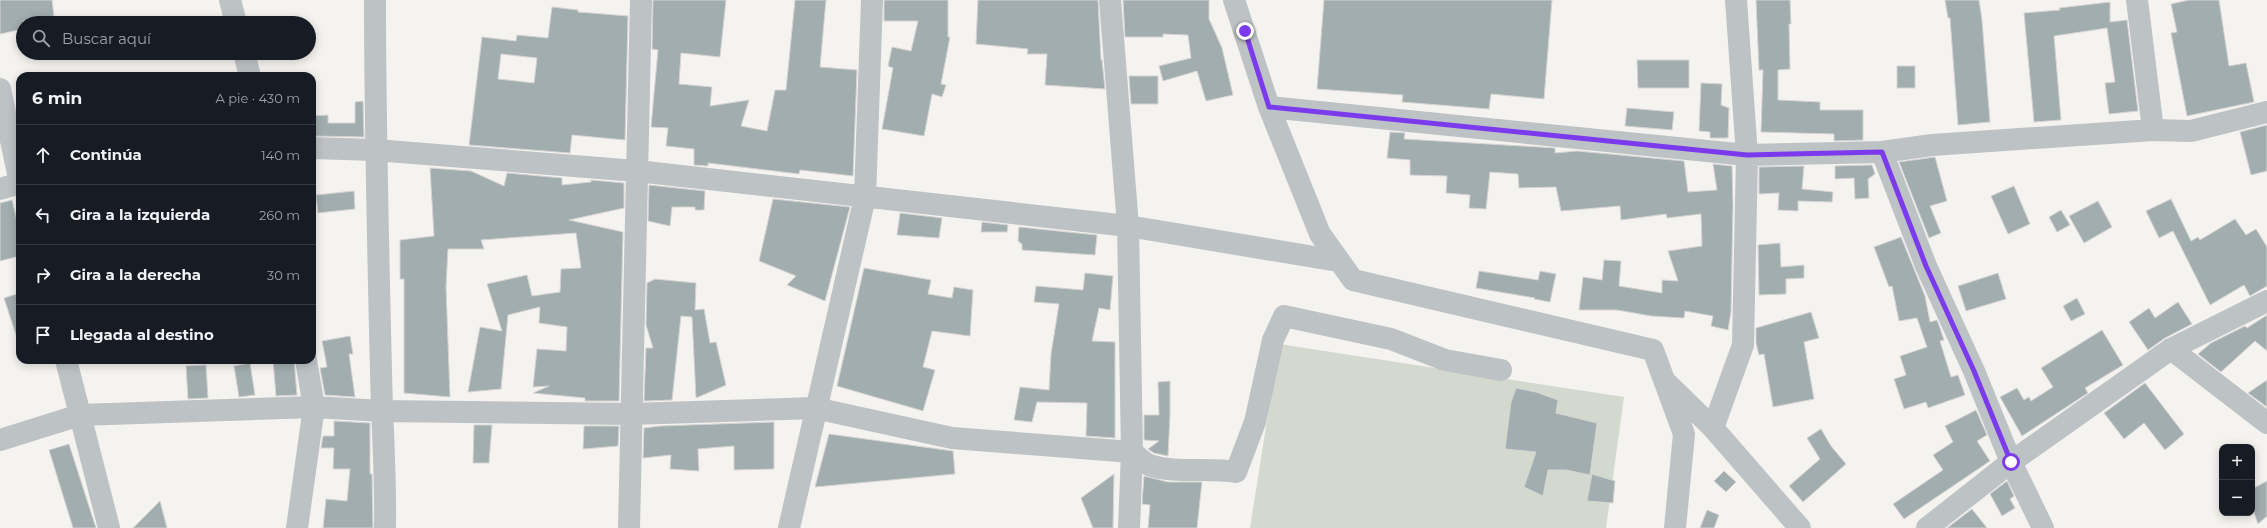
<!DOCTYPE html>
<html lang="es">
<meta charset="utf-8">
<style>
body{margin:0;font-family:Montserrat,sans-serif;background:#20242c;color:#f1f3f6}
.controls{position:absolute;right:12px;bottom:12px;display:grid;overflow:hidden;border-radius:8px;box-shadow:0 2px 10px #0003}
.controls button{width:36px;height:36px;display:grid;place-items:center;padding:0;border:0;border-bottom:1px solid #363941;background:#171b24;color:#f1f3f6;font:20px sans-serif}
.stop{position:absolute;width:12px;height:12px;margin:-9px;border:3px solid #7c3aed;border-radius:50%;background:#fff}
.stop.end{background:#7c3aed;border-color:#fff;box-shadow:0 1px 4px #0008}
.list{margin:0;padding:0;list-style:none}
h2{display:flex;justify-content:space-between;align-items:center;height:52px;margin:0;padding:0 16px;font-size:17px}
h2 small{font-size:13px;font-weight:400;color:#9ea1a6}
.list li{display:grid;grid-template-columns:26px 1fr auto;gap:12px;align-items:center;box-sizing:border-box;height:60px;padding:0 16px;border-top:1px solid #363941}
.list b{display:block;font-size:15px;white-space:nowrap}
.list em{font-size:13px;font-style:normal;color:#9ea1a6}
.icon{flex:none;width:22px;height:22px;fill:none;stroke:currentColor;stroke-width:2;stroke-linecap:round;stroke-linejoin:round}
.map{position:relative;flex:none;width:2267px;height:528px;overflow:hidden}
.search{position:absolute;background:#171b24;box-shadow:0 2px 10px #0003;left:16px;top:16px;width:300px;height:44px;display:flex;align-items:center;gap:10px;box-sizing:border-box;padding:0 14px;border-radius:22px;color:#9ea1a6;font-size:15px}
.panel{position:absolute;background:#171b24;box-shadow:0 2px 10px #0003;left:16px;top:72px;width:300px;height:292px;border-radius:12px}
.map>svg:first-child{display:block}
</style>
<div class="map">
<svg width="2267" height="528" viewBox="0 0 2267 528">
<rect width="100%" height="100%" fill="#f4f3f0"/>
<!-- green -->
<path fill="#d4d9cf" d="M1279 344 1624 397 1606 528H1250Z"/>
<!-- building -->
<path fill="#a2adb0" stroke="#d5d4d3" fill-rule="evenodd" d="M0 0H52L54 16 23 21V29L0 34Z
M653 0H726L720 57 681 53 679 84 712 87 710 106 749 100 741 126 767 131 775 90H786L795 0H826L820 67 857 70 853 176 800 170 799 174 708 163V166L694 165V149L666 146 668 128 651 127 658 50 652 49Z
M884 0H948V37H950L941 84 946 85 942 97 932 94 924 136 882 129 893 68 888 66 892 47 911 51 918 21H884Z
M978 0H1098L1101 60H1102L1105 89 1045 85 1047 54H1027L1028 49 976 44Z
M1123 0H1209V19L1222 48 1233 95 1206 101 1197 71 1163 81 1159 66 1191 58 1188 35 1163 34V37H1125Z
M1324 0H1552L1544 99 1491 94 1489 109 1402 102 1403 95 1317 89Z
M1756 0H1790L1791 24H1789L1790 69 1778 70V100L1820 102V110H1863V140L1834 141V134L1761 132 1763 70H1759Z
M1945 0H1979L1982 20 1990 122 1958 125 1950 18H1948Z
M2189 0H2219L2229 66 2246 63 2254 102 2187 116 2171 33 2177 32 2171 4Z
M2110 2V22L2127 20 2138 111 2109 114 2105 83 2115 82 2107 28 2054 36 2061 120 2034 122 2024 13 2060 10 2059 8Z
M552 7 578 10V12L628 16 625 140 572 135 570 153 469 145 482 37 516 41 517 35 548 38ZM501 54 537 58 534 83 498 79Z
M1637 60H1689V88H1638Z
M1897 66H1915V88H1897Z
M1129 76H1158V104H1131Z
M1701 83 1722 84 1721 105 1729 108 1728 138H1710V132L1699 131Z
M363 101 364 137 312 136V116L328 115V123H355V102Z
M1627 108 1674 112 1672 130 1625 126Z
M2267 125V171L2251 175 2240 132Z
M1390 132 1405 133 1404 139 1539 147 1555 148V153L1577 151 1684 161 1688 192 1717 190 1713 164 1732 166 1733 205 1731 312 1728 330 1711 326 1713 316 1685 311 1684 318 1651 316 1617 310H1579L1583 277 1602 280 1604 260 1621 261 1619 286 1662 293V280L1678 281 1668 251 1702 246 1701 214 1667 218 1666 214 1621 220 1620 206 1561 211 1556 187 1519 188 1518 174 1490 172 1486 209 1469 208 1470 195 1446 193 1447 176 1410 175V160L1387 158Z
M1935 157 1947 201 1930 206 1941 233 1929 238 1899 162Z
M1872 165 1875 174 1868 179 1869 198 1855 199 1854 178 1835 179V166Z
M1804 166 1802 189 1833 192 1832 202 1798 201V211L1778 210 1779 193 1759 194V167Z
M430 168 471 171 504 186 507 173 562 178V185L591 182V180L624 183V208L569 220 623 232 619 401H585V398L533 393 549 386 533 387 537 349 566 351 567 327 539 323 540 307 508 315 501 389 468 392 480 327 502 331 487 284 527 275 532 296 560 292 561 269 581 268 576 233 481 240 484 249H448L446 287 450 397 404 393V279H400V240L434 236Z
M649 185 705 191 704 210H695V207H672L670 226 648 221Z
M2014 186 2030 224 2008 234 1991 196Z
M354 191 355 209 318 213 316 195Z
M773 199 850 207 825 301 787 285 796 276 759 261Z
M2171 199 2191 241 2198 237 2200 240 2235 219 2246 235 2256 229 2267 247V286L2250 296 2244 285 2210 305 2173 231 2159 238 2146 211Z
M12 200 20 233V256L0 261V203Z
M2098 201 2112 227 2084 243 2069 216Z
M2061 210 2070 225 2057 232 2049 217Z
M900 213 942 218 939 238 897 235Z
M982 222 1008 225 1007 232H981Z
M1019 227 1097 235 1095 255 1022 250V244L1018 241Z
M1901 237 1925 296 1930 322 1937 320 1939 325 1944 340 1940 341 1951 377 1958 375 1965 395 1928 408 1926 402 1904 409 1894 379 1906 375 1900 356 1927 347 1917 318 1899 321 1892 286 1889 287 1874 247Z
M1780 243 1781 267 1804 265V278L1786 279V294L1759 295 1758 245Z
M864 268 931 280 928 294 952 298 954 287 973 290 970 336 932 331 923 367 935 370 923 411 837 386Z
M1479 271 1538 280 1540 271 1556 274 1550 302 1534 299 1535 298 1476 288Z
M1085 273 1113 276 1110 310 1099 308 1092 341 1115 342V438L1086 436 1087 403 1037 402 1032 422 1014 420 1020 387 1049 390 1051 354 1059 304 1034 302 1036 286 1083 290Z
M1998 273 2006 299 1966 311 1958 286Z
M655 279 696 283 695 310 704 309 710 343 716 342 726 385 696 398 692 317 681 316 672 400 644 401 646 348H653L646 325 647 283Z
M20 293V338H17L4 298Z
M2077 298 2085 314 2071 321 2063 306Z
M2178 302 2192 324 2165 338 2148 350 2129 322 2149 308 2155 318Z
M1811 312 1819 338 1804 342 1814 399 1773 407 1764 354 1759 355 1756 343V328Z
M2267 315V351L2255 341 2221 372 2198 354 2211 343 2245 326 2247 328Z
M2102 330 2123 365 2085 388 2088 393 2022 436 2000 397 2017 388 2024 400 2029 397 2031 401 2053 387 2041 368Z
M350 336 353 354H349L355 397 325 395 320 368 327 367 322 341Z
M273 360H294L297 395 276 396Z
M250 363 255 395 239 397 234 366Z
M206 365 208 398 188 399 186 366Z
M2267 380V407L2248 393Z
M1170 381V415L1168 456 1154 453 1148 449 1159 441 1144 440V415H1159L1158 382Z
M2145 383 2184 434 2165 450 2144 423 2124 439 2104 413Z
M1516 388 1536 392 1558 400 1556 413 1597 423 1590 475 1566 470H1548L1543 496 1524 487 1536 452 1505 449 1511 402Z
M1976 410 1987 435 1977 441 1990 461 1904 519 1893 504 1943 470 1933 455 1953 442 1945 426Z
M334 421 370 423V474H372L373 528H323L326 499 347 501 350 469H333L334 448H321L323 436H334Z
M774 422V469L734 470V446L698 449 699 471 670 469 671 455 643 458 644 428 660 426Z
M474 425H492L489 463H473Z
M584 426H619L618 446 583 449Z
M1821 429 1831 446 1846 464 1803 502 1789 486 1820 459 1807 438Z
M829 434 953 451 955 474 815 487Z
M69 444 96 528H73L49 450Z
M1724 471 1736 482 1726 492 1714 481Z
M1114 474 1113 528H1093L1081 498Z
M1592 474 1615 481 1613 503 1587 501Z
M1144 476 1168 482H1202L1197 528H1148L1150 505 1142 504Z
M2007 481 2014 496 2010 499 2015 508 2002 516 1990 494Z
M2267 481V516L2258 524 2252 507V489Z
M160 501 167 528H133Z
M1972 509 1987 528H1947Z
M1707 510 1719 515 1714 528H1700Z"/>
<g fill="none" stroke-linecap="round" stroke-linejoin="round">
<!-- minor -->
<path stroke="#bdc2c4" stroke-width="22" d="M230 0 236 23
M375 0C375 124 378 247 381 371 382 424 386 476 385 528
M1110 0 1128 226 1132 452 1129 528
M1234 0 1269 107 1320 234 1353 280 1653 350 1684 434 1675 528
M2137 0 2153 130
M244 53 250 76
M0 89 20 183
M1269 107 1747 155 1882 152 1932 145 2153 130 2191 131 2267 112
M312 148 375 150 637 171 1128 226 1338 261
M1882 152 1926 266 1974 371 2011 462 2043 528
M0 189 20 183
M2171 349 2267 423
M66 360 109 528
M1669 385 1713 428 1800 528
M1713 428 1743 345 1747 155 1736 0
M0 440 80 415 314 407 382 411 631 414 815 408 952 438 1132 452C1137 456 1143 462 1149 465 1175 474 1209 467 1236 472L1255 422 1273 340 1284 316 1391 339 1445 360 1501 370
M297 528 314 407 306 360
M629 528 641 0
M789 528 865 197 872 0
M1927 528 2011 462 2171 349 2267 301"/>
</g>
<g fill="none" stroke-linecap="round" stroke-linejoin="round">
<!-- route -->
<path stroke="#7c3aed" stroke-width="5" d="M1245 31 1269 107 1747 155 1882 152 1926 266 1974 371 2011 462"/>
</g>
</svg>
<div class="controls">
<button>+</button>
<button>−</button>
</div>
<div class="stop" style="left:2011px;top:462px"></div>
<div class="stop end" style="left:1245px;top:31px"></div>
<div class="search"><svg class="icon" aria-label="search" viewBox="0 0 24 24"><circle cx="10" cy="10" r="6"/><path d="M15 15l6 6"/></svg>Buscar aquí</div>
<section class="panel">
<h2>6 min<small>A pie · 430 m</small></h2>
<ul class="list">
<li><svg class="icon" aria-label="ahead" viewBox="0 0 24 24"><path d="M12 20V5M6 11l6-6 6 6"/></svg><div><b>Continúa</b></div><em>140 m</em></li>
<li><svg class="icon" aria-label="left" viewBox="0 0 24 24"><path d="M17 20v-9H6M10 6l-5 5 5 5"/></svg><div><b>Gira a la izquierda</b></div><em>260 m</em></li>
<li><svg class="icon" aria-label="right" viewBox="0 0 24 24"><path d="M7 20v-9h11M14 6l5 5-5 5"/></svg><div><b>Gira a la derecha</b></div><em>30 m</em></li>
<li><svg class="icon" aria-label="arrive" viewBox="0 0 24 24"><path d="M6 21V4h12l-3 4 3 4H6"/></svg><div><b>Llegada al destino</b></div></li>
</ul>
</section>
</div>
